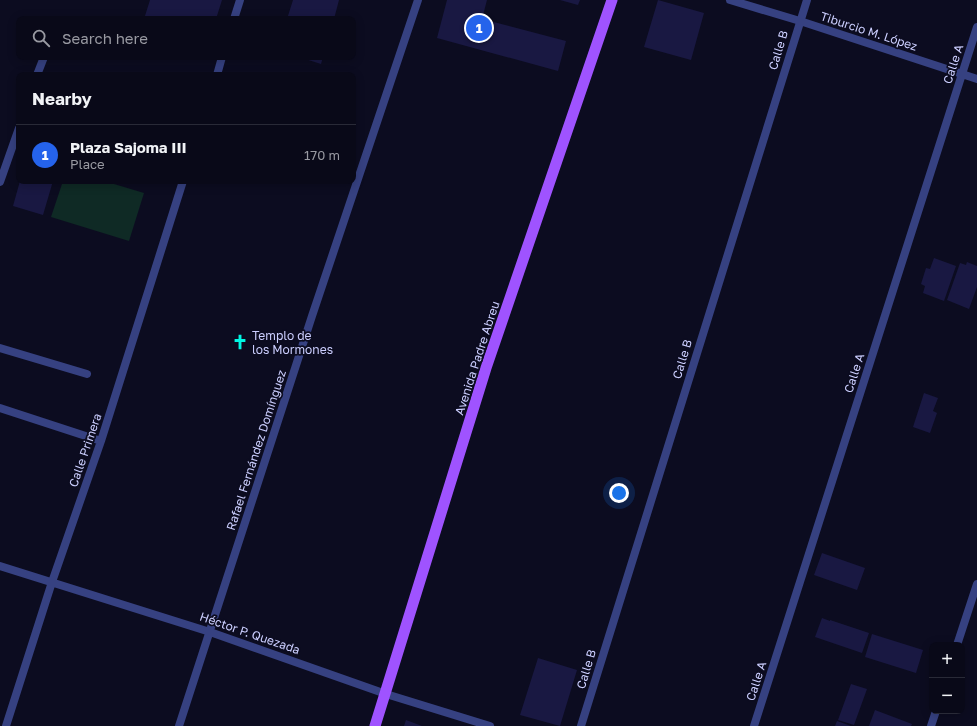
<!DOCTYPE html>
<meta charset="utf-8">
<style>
body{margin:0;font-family:"Golos Text",sans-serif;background:#121221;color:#f1f3f6}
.controls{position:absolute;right:12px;bottom:12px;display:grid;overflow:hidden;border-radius:8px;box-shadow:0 2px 10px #0003}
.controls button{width:36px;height:36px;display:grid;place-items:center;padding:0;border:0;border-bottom:1px solid #292a37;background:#090918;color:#f1f3f6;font:20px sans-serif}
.you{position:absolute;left:619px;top:493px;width:14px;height:14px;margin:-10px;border:3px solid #fff;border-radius:50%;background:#1a73e8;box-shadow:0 0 0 6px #1a73e833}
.badge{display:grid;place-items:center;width:26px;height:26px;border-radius:50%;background:#2563eb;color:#fff;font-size:13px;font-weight:700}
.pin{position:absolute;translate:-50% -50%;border:2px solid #fff;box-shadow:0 1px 4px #0006}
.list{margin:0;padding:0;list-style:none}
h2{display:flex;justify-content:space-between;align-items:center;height:52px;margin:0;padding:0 16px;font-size:17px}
h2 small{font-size:13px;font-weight:400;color:#999aa2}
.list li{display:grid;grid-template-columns:26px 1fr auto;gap:12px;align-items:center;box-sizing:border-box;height:60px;padding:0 16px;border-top:1px solid #292a37}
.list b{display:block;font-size:15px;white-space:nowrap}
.list p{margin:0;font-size:13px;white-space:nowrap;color:#999aa2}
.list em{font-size:13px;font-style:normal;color:#999aa2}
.icon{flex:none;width:22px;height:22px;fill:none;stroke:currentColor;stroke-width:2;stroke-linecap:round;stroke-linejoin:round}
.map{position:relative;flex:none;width:977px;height:726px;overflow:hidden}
.search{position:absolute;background:#090918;box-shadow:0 2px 10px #0003;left:16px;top:16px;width:340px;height:44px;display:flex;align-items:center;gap:10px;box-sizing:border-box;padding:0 14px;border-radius:8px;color:#999aa2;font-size:15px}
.panel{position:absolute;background:#090918;box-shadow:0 2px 10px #0003;left:16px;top:72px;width:340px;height:112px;border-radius:8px}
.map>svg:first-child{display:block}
</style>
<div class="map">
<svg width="977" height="726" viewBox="0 0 977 726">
<rect width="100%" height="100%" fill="#0c0c20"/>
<!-- green -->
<path fill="#0f2a25" d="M63 181H104L144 193 129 241 51 217Z"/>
<!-- building -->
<path fill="#191842" d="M150 0H222L216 19H144Z
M293 0H339L334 19H287Z
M447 0H487L482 19 566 41 558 71 437 38Z
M560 0H580L578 5Z
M658 0 704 13 691 60 644 47Z
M299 57H323L321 64Z
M20 181H53L43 215 13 206Z
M934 258 956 266 944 301 923 293 925 286 921 284 926 268 930 269Z
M967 262 977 266V287L969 309 947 300 960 263 966 265Z
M924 393 938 398 933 411 937 413 930 433 913 427Z
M822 553 865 568 857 590 814 575Z
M822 618 830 621V620L869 633 862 653 815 637Z
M872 634 923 650 916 673 865 657Z
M538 658 577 670 560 726 520 715Z
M851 684 867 689 854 725 838 720Z
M875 710 912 724 911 726H869Z
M406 720 422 726H404Z
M837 721 851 726H835Z"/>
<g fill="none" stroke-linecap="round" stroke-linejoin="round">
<!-- service -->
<path stroke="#364181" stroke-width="8" d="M37 75 44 57
M0 182 19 128
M0 348 87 374"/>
<!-- minor -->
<path stroke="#364181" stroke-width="8" d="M730 0 800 21 977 79
M234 19 240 0
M217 75 222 57
M0 408 101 441
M0 566 210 632 386 694 490 726
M957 645 977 584
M6 726 52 582 101 441 183 181
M179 726 312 316 418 0
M581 726 807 0
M754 726 977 27
M931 726 936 711"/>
<!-- primary -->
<path stroke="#9f53ff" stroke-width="11" d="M375 726 486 368 612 0"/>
</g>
<!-- icons -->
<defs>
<g id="church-bare" transform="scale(1.2)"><path d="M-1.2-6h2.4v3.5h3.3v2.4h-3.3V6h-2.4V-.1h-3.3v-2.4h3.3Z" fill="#00f7e3" stroke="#0c0c20" stroke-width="2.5" paint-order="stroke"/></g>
</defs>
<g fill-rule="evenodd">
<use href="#church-bare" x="240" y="342"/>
</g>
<g text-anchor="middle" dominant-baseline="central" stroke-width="3.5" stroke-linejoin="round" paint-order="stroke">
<!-- street labels -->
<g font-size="12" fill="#cccfff" stroke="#0c0c20">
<text transform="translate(869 31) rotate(18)">Tiburcio M. López</text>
<text transform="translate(778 50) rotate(-73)">Calle B</text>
<text transform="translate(953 64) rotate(-72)">Calle A</text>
<text transform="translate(477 358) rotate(-72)">Avenida Padre Abreu</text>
<text transform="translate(682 359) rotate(-73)">Calle B</text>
<text transform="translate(854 373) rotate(-72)">Calle A</text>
<text transform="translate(85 450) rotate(-71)">Calle Primera</text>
<text transform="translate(256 450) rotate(-72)">Rafael Fernández Domínguez</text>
<text transform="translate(250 633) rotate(19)">Héctor P. Quezada</text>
<text transform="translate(586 669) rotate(-73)">Calle B</text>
<text transform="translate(756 681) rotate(-72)">Calle A</text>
</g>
<!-- poi labels -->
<g font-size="12" fill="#cccfff" stroke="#0c0c20" text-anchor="start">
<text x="252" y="335">Templo de<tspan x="252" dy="14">los Mormones</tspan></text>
</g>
</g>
</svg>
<div class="controls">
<button>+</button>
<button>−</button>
</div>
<div class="you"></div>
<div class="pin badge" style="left:479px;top:28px">1</div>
<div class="search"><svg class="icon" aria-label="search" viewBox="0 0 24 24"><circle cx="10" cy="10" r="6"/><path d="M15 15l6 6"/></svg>Search here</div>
<section class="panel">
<h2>Nearby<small></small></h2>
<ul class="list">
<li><span class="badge">1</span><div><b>Plaza Sajoma III</b><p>Place</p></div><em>170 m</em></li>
</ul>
</section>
</div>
